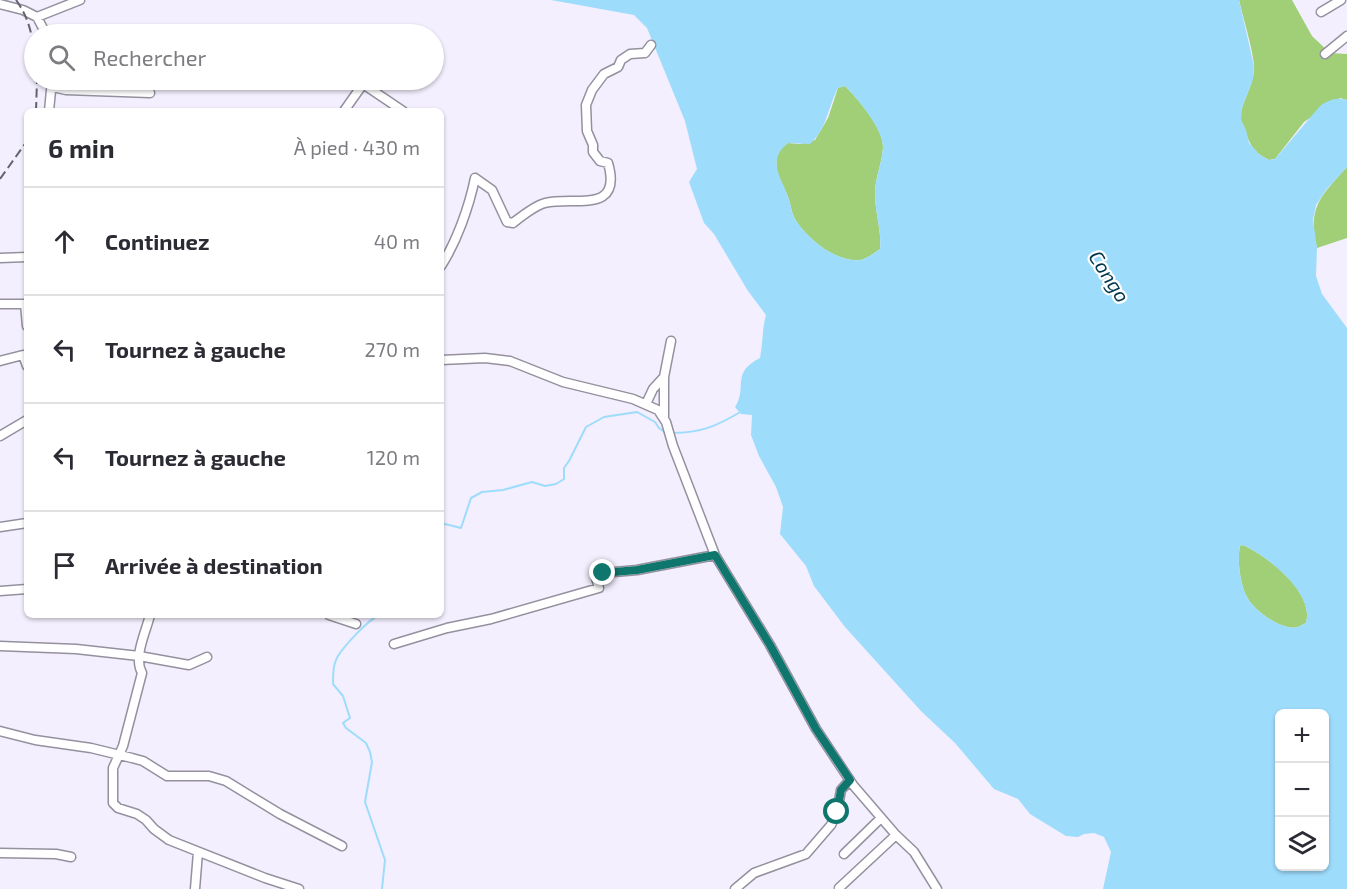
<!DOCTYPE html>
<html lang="fr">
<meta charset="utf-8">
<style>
body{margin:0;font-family:"Exo 2",sans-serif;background:#f7f7f7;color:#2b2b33}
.controls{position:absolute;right:18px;bottom:18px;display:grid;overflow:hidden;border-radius:9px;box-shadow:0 2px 4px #0004}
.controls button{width:54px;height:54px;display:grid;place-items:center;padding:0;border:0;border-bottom:2px solid #e1e1e2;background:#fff;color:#2b2b33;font:30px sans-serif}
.stop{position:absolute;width:18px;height:18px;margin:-14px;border:4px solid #0f766e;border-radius:50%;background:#fff}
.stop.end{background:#0f766e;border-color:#fff;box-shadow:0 2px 6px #0008}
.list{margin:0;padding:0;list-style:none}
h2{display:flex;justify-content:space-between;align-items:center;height:78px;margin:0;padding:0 24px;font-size:26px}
h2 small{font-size:20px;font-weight:400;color:#7c7c81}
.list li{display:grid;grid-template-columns:39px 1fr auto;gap:18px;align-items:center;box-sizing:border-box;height:108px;padding:0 24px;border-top:2px solid #e1e1e2}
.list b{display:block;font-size:22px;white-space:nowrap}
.list em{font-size:20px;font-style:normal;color:#7c7c81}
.icon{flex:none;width:33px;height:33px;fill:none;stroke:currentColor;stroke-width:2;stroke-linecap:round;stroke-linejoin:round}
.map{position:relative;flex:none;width:1347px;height:889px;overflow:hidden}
.search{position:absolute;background:#fff;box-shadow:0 2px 4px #0004;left:24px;top:24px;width:420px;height:66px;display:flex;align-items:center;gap:15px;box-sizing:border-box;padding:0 21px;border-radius:33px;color:#7c7c81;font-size:22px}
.panel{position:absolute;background:#fff;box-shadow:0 2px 4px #0004;left:24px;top:108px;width:420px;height:510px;border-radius:9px}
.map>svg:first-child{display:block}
</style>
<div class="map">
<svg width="1347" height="889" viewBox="0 0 1347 889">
<rect width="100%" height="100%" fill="#f3effe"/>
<!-- green -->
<path fill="#a0cf77" d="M1239 0H1292L1312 36 1330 53 1347 54V100L1340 98 1304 122 1275 159 1269 160C1256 154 1249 145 1246 132 1245 127 1241 123 1241 119 1239 103 1256 85 1254 64 1251 43 1244 21 1239 0Z
M845 86C858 99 884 129 883 148 882 163 875 178 875 194 875 213 882 231 880 249 874 253 867 259 860 260 837 263 806 238 795 219 791 212 791 204 788 197 783 183 774 173 777 157 778 150 783 147 788 143L800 144 815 140 828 118 838 88Z
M1347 167V238L1317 248C1307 207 1321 196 1347 167Z
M1243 545C1267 556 1315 592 1306 623 1303 624 1301 626 1298 627 1283 632 1253 610 1247 597 1240 584 1237 560 1240 546Z"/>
<!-- water -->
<path fill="#9edcfc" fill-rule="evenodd" d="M551 0H1239L1254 66 1253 79 1242 108 1241 120 1246 130 1249 143 1260 155 1269 160 1275 159 1320 106C1329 100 1336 97 1347 100V167L1326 190 1316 205 1313 220 1317 248 1316 276 1322 294 1347 328V889H1103L1111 852 1104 837 1094 833 1084 834 1078 837 1066 836 1030 814 1018 799 994 789 955 743 921 711 845 627 814 586 806 566 780 534 783 507 776 487 759 456 751 435 752 415 741 414 735 407C748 388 730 373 760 358 763 343 762 329 766 315L748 291 714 234 704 223 689 182 697 169 685 121 647 28 634 15ZM845 86C858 99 884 130 883 148 882 163 875 179 875 194 875 213 882 231 880 249 874 253 867 259 860 260 837 263 806 238 795 219 791 213 791 204 788 197 781 176 766 161 788 143L810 144C827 129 828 107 838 88ZM1243 545C1267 556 1315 593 1306 623 1303 624 1301 626 1298 627 1283 632 1253 610 1247 597 1240 584 1237 560 1240 546ZM1280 714H1324V866H1280Z"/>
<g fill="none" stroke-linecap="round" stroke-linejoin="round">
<!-- stream -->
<path stroke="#9edcfc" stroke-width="2" d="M672 433C701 433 717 426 742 411
M441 523 461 528 471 498 482 492 503 490 532 482 545 486 556 484 564 479V468L569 461 586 427 604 417 637 412 655 422 659 428 666 433
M379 615C367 621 345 645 338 656 333 664 333 675 333 684L343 696 350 718 343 723 346 728 366 743 370 752 372 762 365 802 385 860 382 889"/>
<!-- minor casing -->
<g stroke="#95909e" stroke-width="11">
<path id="minor" d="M0 4 23 10 37 17 80 0
M1321 12 1341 0
M37 17 46 34
M1325 54 1347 36
M53 87 66 90 150 93
M49 111 52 80
M344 111 363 84 403 111
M0 258 27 257
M441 266C457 241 469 207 475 178L492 190 507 222 513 223C522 216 534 206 545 203 573 196 623 215 608 163L600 161 593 152V145L587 131 586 105 592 90 604 74 618 67 621 60 630 54 645 53 651 45
M0 304H27
M25 304 27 326
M441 360 485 358 510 361 563 382 633 399 658 410 666 422 673 446 715 555 770 645 816 729 853 785 896 835 914 852 937 889
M0 361 23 355 27 366
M646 404 653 389 664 377
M664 418V377L671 341
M0 436 27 420
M0 527 27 523
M0 591 27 589
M150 615C146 632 133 657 142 673L123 746 113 768V803L118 808 137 814 146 820 154 829 169 840 265 878 299 889
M329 615 356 624
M394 644 447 628 491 619 599 588 596 578 603 573 637 570 715 555
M0 646 76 649 139 656 189 665 207 657
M0 731 35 740 91 748 132 758 143 761 167 776H209L226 781 280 814 342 846
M0 853 56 854 71 857
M844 854 881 818
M839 888 896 835
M195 889 198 852
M735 889 754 873 806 854 831 825 837 812 841 790 850 780"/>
</g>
<!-- minor -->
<use href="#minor" stroke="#fff" stroke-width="8"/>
<!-- rail -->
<path stroke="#64626b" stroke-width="2" stroke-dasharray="9 4.5" stroke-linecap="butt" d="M16 0C27 15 31 30 34 48
M36 111 37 80
M0 179 27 141"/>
</g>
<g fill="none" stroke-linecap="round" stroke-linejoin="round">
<!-- route -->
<path stroke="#0f766e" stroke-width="8" d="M603 573 637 570 715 555 770 645 816 729 850 780 841 790 837 812"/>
</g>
<g text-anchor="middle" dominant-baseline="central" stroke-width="4.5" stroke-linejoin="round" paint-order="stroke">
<!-- water labels -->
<g font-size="20" font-style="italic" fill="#01374c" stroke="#fff">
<text transform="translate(1110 276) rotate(57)">Congo</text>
</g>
</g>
</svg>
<div class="controls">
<button>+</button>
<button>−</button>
<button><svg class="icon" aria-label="layers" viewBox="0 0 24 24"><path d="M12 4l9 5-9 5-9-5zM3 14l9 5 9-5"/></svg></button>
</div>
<div class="stop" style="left:837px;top:812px"></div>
<div class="stop end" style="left:603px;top:573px"></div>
<div class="search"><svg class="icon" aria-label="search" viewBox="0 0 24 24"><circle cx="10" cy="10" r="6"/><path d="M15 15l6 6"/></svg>Rechercher</div>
<section class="panel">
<h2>6 min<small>À pied · 430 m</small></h2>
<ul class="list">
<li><svg class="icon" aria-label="ahead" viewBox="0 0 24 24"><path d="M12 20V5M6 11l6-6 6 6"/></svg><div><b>Continuez</b></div><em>40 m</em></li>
<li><svg class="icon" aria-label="left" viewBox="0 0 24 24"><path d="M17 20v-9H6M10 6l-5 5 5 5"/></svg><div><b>Tournez à gauche</b></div><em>270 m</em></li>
<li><svg class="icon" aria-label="left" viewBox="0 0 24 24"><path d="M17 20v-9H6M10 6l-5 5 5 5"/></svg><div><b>Tournez à gauche</b></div><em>120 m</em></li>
<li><svg class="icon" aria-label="arrive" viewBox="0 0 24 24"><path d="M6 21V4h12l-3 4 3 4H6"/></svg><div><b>Arrivée à destination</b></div></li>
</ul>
</section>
</div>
